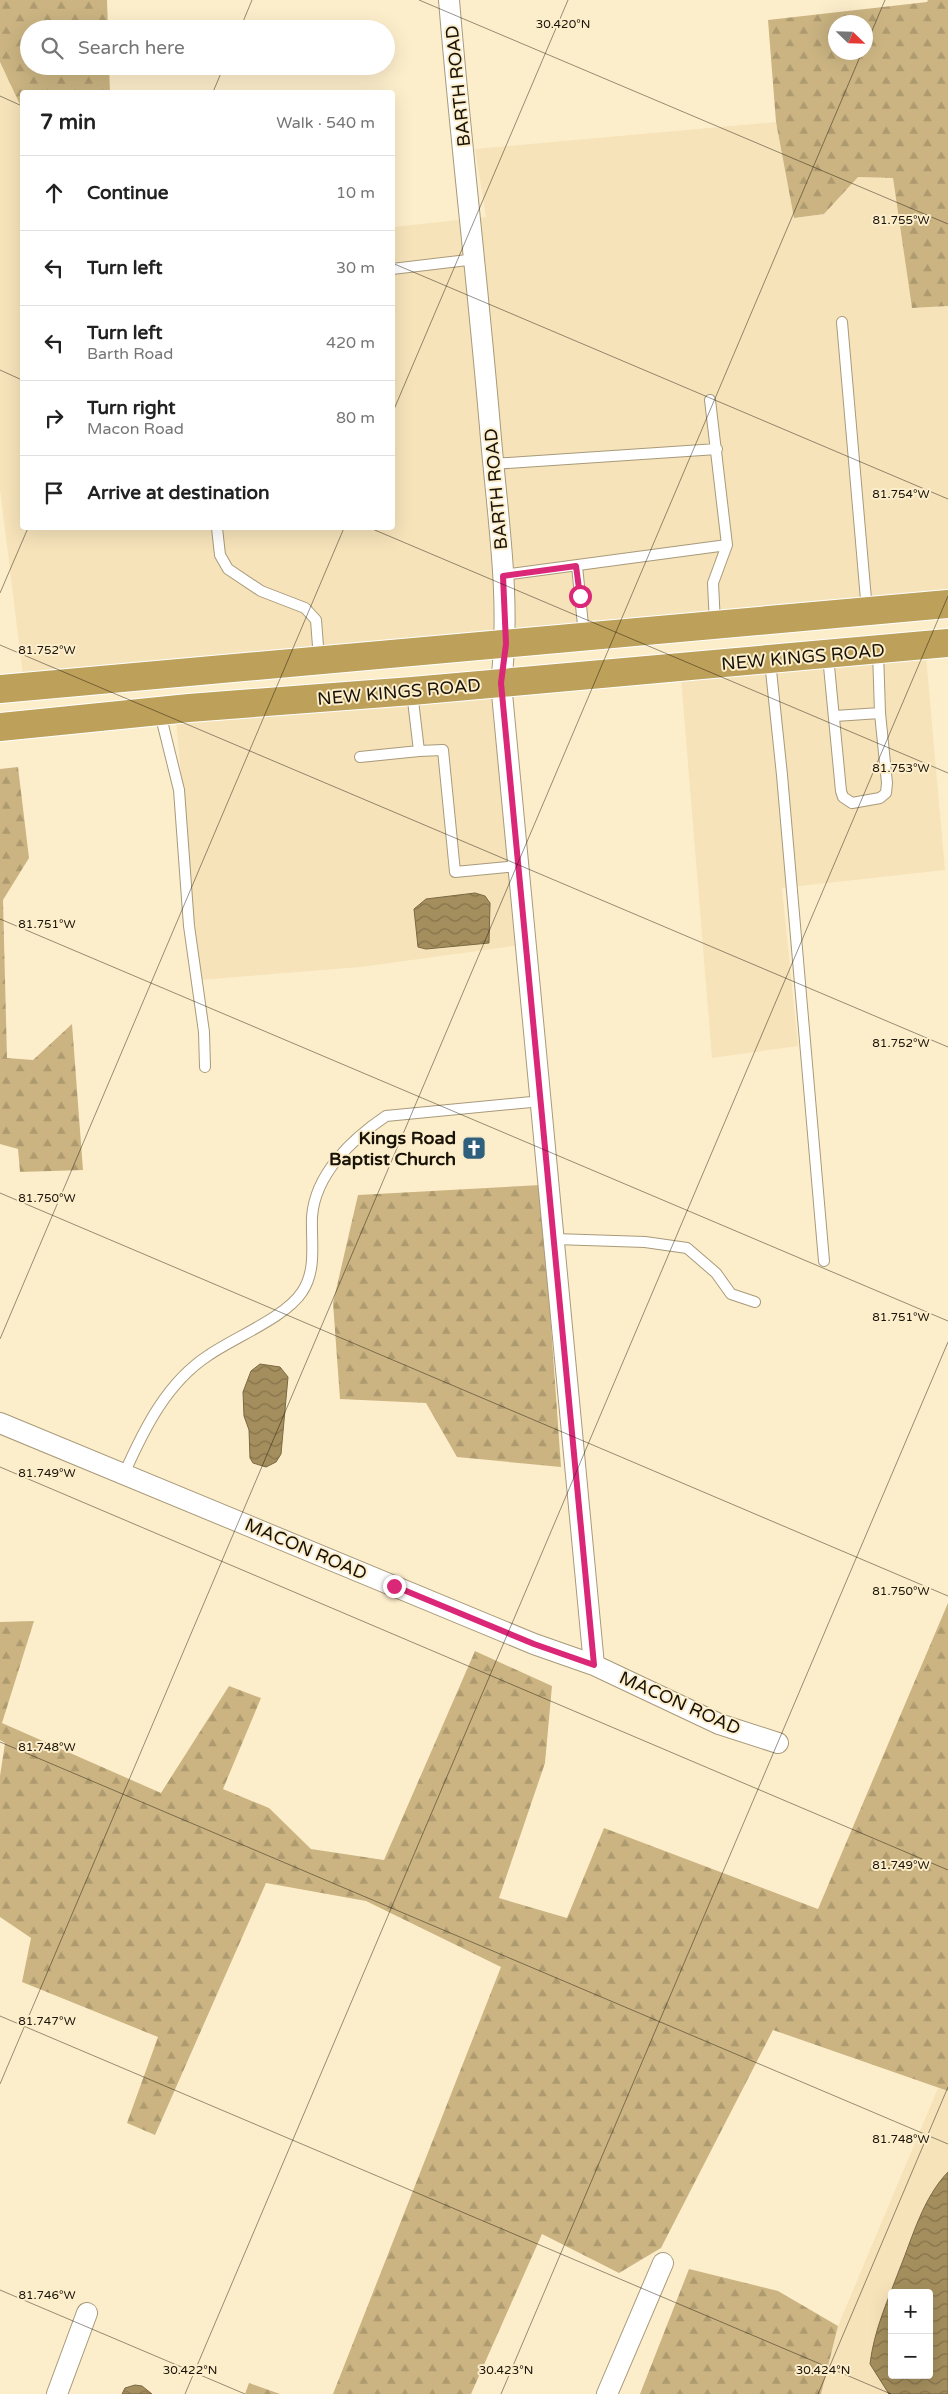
<!DOCTYPE html>
<meta charset="utf-8">
<style>
body{margin:0;font-family:"Varela Round",sans-serif;background:#f2f2f2;color:#222}
.controls{position:absolute;right:15px;bottom:15px;display:grid;overflow:hidden;border-radius:5px;box-shadow:0 5px 20px #0002}
.controls button{width:45px;height:45px;display:grid;place-items:center;padding:0;border:0;border-bottom:1px solid #e0e0e0;background:#fff;color:#222;font:25px sans-serif}
.compass{position:absolute;left:828px;top:15px;width:45px;height:45px;border-radius:50%;background:#fff;box-shadow:0 5px 20px #0002;rotate:113deg}
.stop{position:absolute;width:15px;height:15px;margin:-11px;border:4px solid #db2777;border-radius:50%;background:#fff}
.stop.end{background:#db2777;border-color:#fff;box-shadow:0 1px 5px #0008}
.list{margin:0;padding:0;list-style:none}
h2{display:flex;justify-content:space-between;align-items:center;height:65px;margin:0;padding:0 20px;font-size:21px}
h2 small{font-size:16px;font-weight:400;color:#767676}
.list li{display:grid;grid-template-columns:32px 1fr auto;gap:15px;align-items:center;box-sizing:border-box;height:75px;padding:0 20px;border-top:1px solid #e0e0e0}
.list b{display:block;font-size:19px;white-space:nowrap}
.list p{margin:0;font-size:16px;white-space:nowrap;color:#767676}
.list em{font-size:16px;font-style:normal;color:#767676}
.icon{flex:none;width:28px;height:28px;fill:none;stroke:currentColor;stroke-width:2;stroke-linecap:round;stroke-linejoin:round}
.map{position:relative;flex:none;width:948px;height:2394px;overflow:hidden}
.search{position:absolute;background:#fff;box-shadow:0 5px 20px #0002;left:20px;top:20px;width:375px;height:55px;display:flex;align-items:center;gap:12px;box-sizing:border-box;padding:0 18px;border-radius:28px;color:#767676;font-size:19px}
.panel{position:absolute;background:#fff;box-shadow:0 5px 20px #0002;left:20px;top:90px;width:375px;height:440px;border-radius:5px}
.map>svg:first-child{display:block}
</style>
<div class="map">
<svg width="948" height="2394" viewBox="0 0 948 2394">
<defs>
<pattern id="forest-firs" width="22" height="20" patternUnits="userSpaceOnUse" patternTransform="scale(1.25)"><rect width="22" height="20" fill="#cbb482"/><path d="M5 1l3.5 6h-7zM16 11l3.5 6h-7z" fill="#ae9a6f"/></pattern>
<pattern id="water-waves" width="16" height="10" patternUnits="userSpaceOnUse" patternTransform="scale(1.25)"><rect width="16" height="10" fill="#a48e5d"/><path d="M0 5q4-4 8 0t8 0" fill="none" stroke="#85734b"/></pattern>
</defs>
<rect width="100%" height="100%" fill="#fdeecb"/>
<!-- built -->
<path fill="#f6e3ba" fill-rule="evenodd" d="M0 62 22 109V528H392L393 227 486 217 475 149 776 122 794 218 824 214 858 177 893 178 912 308 948 306V590L23 676 0 489Z
M926 656 945 870 782 888 798 1046 712 1058 681 678Z
M495 696 520 945 361 967 199 980 176 720Z
M938 2088 948 2091V2394H821L838 2326ZM892 2293H929V2375H892Z"/>
<!-- forest -->
<path fill="url(#forest-firs)" fill-rule="evenodd" d="M0 0H107L108 29H29V66H109L110 92H22V109L0 62Z
M928 0H948V306L912 308 893 178 858 177 824 214 794 218 776 122 768 20 927 2ZM836 22H866V52H836Z
M18 767 29 858 3 900 7 1058 33 1060 72 1024 83 1170 20 1172 18 1149 0 1144V769Z
M541 1185 561 1467 457 1457 426 1403 340 1399 333 1303 358 1195Z
M948 1603V2091L773 2030 661 2248 619 2273 542 2234 471 2394H333L501 1967 366 1901 266 1883 155 2135 127 2123 158 2037 22 1982 31 1938 0 1917V1776L5 1743 0 1740V1622L34 1621 2 1723 161 1793 229 1686 261 1698 223 1789 269 1808 311 1849 384 1860 475 1651 552 1686 545 1763 499 1898 567 1918 604 1828 818 1909Z
M689 2269 778 2291 838 2326 821 2394H640Z
M249 2383 280 2394H245Z"/>
<!-- water -->
<path fill="url(#water-waves)" stroke="#7a6943" fill-rule="evenodd" d="M475 893 485 896 490 903 489 943 426 949 418 947 414 909 426 899Z
M260 1364 280 1367 288 1377 281 1454 276 1462 266 1467 253 1463 250 1458 249 1430 244 1416 243 1392 251 1371Z
M948 2172V2394H889L870 2364C874 2330 888 2300 900 2268 913 2236 923 2198 948 2172ZM892 2293H929V2375H892Z
M135 2385 142 2386 152 2394H122L125 2388Z"/>
<g fill="none" stroke-linecap="round" stroke-linejoin="round">
<!-- lane casing -->
<g stroke="#a89a7a" stroke-width="12">
<path id="lane" d="M392 269 476 259
M842 322 867 611
M710 400 727 545 713 583 715 624
M493 464 717 449
M217 528 220 555 228 569 261 591 305 608 316 620 319 659
M577 566 584 635
M503 575 727 545
M878 651 880 713
M828 656 841 791 843 797 852 803 880 798 886 793 887 783 880 713 835 716
M770 661 782 775 824 1261
M160 713 179 790 189 926 204 1032 205 1067
M419 751 443 750 455 872 518 866
M360 757 419 751 412 692
M555 1239 645 1242 687 1248 716 1273 731 1294 755 1302
M124 1474C144 1429 167 1382 209 1355 235 1337 286 1317 302 1292 317 1270 311 1242 312 1217 315 1174 352 1139 386 1116L542 1101"/>
</g>
<!-- street casing -->
<g stroke="#a89a7a" stroke-width="22">
<path id="street" d="M449 0C461 147 479 293 491 439 498 520 511 602 501 683L594 1665
M0 1423 534 1644 594 1665 719 1724 778 1743
M57 2394 87 2313
M607 2394 663 2263"/>
</g>
<!-- highway casing -->
<g stroke="#fff" stroke-width="30">
<path id="highway" d="M0 689 948 604
M0 727 189 708 412 691 948 643"/>
</g>
<!-- lane -->
<use href="#lane" stroke="#fff" stroke-width="10"/>
<!-- street -->
<use href="#street" stroke="#fff" stroke-width="20"/>
<!-- highway -->
<use href="#highway" stroke="#bda05a" stroke-width="28"/>
</g>
<g fill="none" stroke-linecap="round" stroke-linejoin="round">
<!-- route -->
<path stroke="#db2777" stroke-width="6" d="M394 1586 534 1644 594 1665 501 683 506 644 503 576 576 566 580 596"/>
</g>
<!-- ticks -->
<path fill="none" stroke="#181207" stroke-width="1" stroke-opacity="0.45" d="M419 0 948 224M240 29 252 0M866 45 885 0M213 92 224 66M0 96 22 106M392 263 948 499M0 370 22 380M392 414 568 0M370 528 948 773M0 593 28 528M0 645 948 1047M0 919 948 1321M0 1193 948 1596M0 1339 344 528M0 1467 948 1870M0 1742 948 2144M0 2016 891 2394M0 2084 862 52M0 2290 245 2394M185 2394 948 596M501 2394 948 1342M818 2394 948 2087"/>
<!-- icons -->
<defs>
<g id="church-square" transform="scale(1.25)"><rect x="-9" y="-9" width="18" height="18" rx="4" fill="#2e607d" stroke="#fdeecb"/><path d="M-1.2-6h2.4v3.5h3.3v2.4h-3.3V6h-2.4V-.1h-3.3v-2.4h3.3Z" fill="#fff"/></g>
</defs>
<g fill-rule="evenodd">
<use href="#church-square" x="474" y="1148"/>
</g>
<g text-anchor="middle" dominant-baseline="central" stroke-width="4" stroke-linejoin="round" paint-order="stroke">
<!-- street labels -->
<g font-size="18" fill="#181207" stroke="#fdeecb">
<text transform="translate(458 86) rotate(-96)">BARTH ROAD</text>
<text transform="translate(496 489) rotate(-95)">BARTH ROAD</text>
<text transform="translate(803 657) rotate(-5)">NEW KINGS ROAD</text>
<text transform="translate(399 692) rotate(-5)">NEW KINGS ROAD</text>
<text transform="translate(306 1549) rotate(23)">MACON ROAD</text>
<text transform="translate(680 1703) rotate(24)">MACON ROAD</text>
</g>
<!-- poi labels -->
<g font-size="18" font-weight="bold" fill="#181207" stroke="#fdeecb" text-anchor="end">
<text x="456" y="1138">Kings Road<tspan x="456" dy="21">Baptist Church</tspan></text>
</g>
</g>
<g font-size="12" text-anchor="middle" fill="#181207" stroke="#fdeecb" stroke-width="4" stroke-linejoin="round" paint-order="stroke">
<text x="563" y="28">30.420°N</text>
<text x="901" y="224">81.755°W</text>
<text x="901" y="498">81.754°W</text>
<text x="47" y="654">81.752°W</text>
<text x="901" y="772">81.753°W</text>
<text x="47" y="928">81.751°W</text>
<text x="901" y="1047">81.752°W</text>
<text x="47" y="1202">81.750°W</text>
<text x="901" y="1321">81.751°W</text>
<text x="47" y="1477">81.749°W</text>
<text x="901" y="1595">81.750°W</text>
<text x="47" y="1751">81.748°W</text>
<text x="901" y="1869">81.749°W</text>
<text x="47" y="2025">81.747°W</text>
<text x="901" y="2143">81.748°W</text>
<text x="47" y="2299">81.746°W</text>
<text x="190" y="2374">30.422°N</text>
<text x="506" y="2374">30.423°N</text>
<text x="823" y="2374">30.424°N</text>
</g>
</svg>
<div class="controls">
<button>+</button>
<button>−</button>
</div>
<svg class="compass" viewBox="-18 -18 36 36"><path d="M0-13l5 13h-10z" fill="#e53935"/><path d="M0 13l5-13h-10z" fill="#767676"/></svg>
<div class="stop" style="left:580px;top:596px"></div>
<div class="stop end" style="left:394px;top:1586px"></div>
<div class="search"><svg class="icon" aria-label="search" viewBox="0 0 24 24"><circle cx="10" cy="10" r="6"/><path d="M15 15l6 6"/></svg>Search here</div>
<section class="panel">
<h2>7 min<small>Walk · 540 m</small></h2>
<ul class="list">
<li><svg class="icon" aria-label="ahead" viewBox="0 0 24 24"><path d="M12 20V5M6 11l6-6 6 6"/></svg><div><b>Continue</b></div><em>10 m</em></li>
<li><svg class="icon" aria-label="left" viewBox="0 0 24 24"><path d="M17 20v-9H6M10 6l-5 5 5 5"/></svg><div><b>Turn left</b></div><em>30 m</em></li>
<li><svg class="icon" aria-label="left" viewBox="0 0 24 24"><path d="M17 20v-9H6M10 6l-5 5 5 5"/></svg><div><b>Turn left</b><p>Barth Road</p></div><em>420 m</em></li>
<li><svg class="icon" aria-label="right" viewBox="0 0 24 24"><path d="M7 20v-9h11M14 6l5 5-5 5"/></svg><div><b>Turn right</b><p>Macon Road</p></div><em>80 m</em></li>
<li><svg class="icon" aria-label="arrive" viewBox="0 0 24 24"><path d="M6 21V4h12l-3 4 3 4H6"/></svg><div><b>Arrive at destination</b></div></li>
</ul>
</section>
</div>
